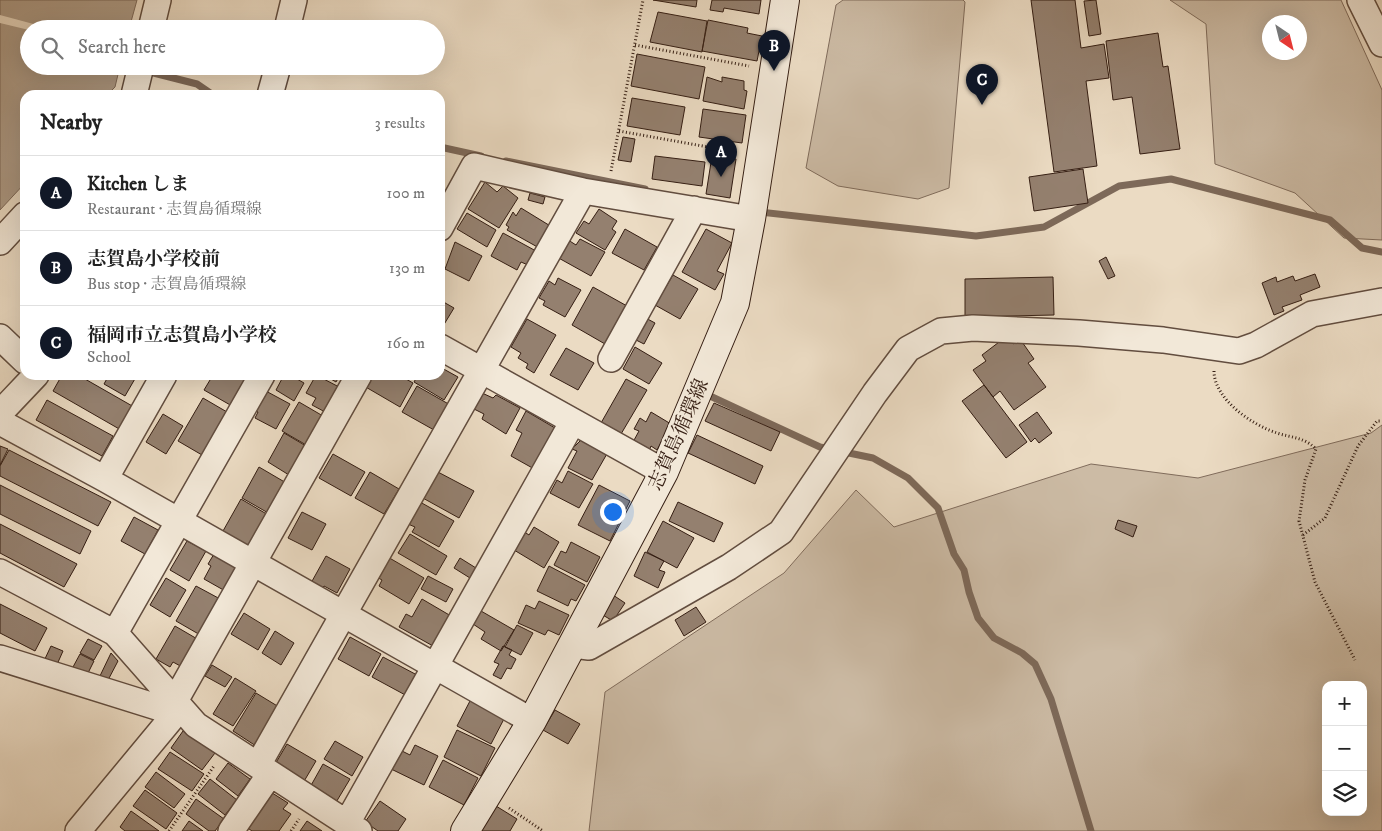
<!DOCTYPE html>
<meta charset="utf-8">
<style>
body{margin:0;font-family:"IM FELL DW Pica","Noto Serif JP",serif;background:#f2f2f2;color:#222}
.controls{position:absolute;right:15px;bottom:15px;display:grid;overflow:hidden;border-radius:10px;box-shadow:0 5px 20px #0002}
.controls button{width:45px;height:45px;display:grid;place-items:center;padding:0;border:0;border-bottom:1px solid #e0e0e0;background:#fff;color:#222;font:25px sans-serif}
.compass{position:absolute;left:1262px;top:15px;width:45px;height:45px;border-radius:50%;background:#fff;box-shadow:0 5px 20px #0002;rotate:145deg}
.you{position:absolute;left:612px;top:511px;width:18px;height:18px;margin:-12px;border:4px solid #fff;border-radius:50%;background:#1a73e8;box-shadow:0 0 0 8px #1a73e833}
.badge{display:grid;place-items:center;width:32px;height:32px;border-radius:50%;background:#111827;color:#fff;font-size:16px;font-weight:700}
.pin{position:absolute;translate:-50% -41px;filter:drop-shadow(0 1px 2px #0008)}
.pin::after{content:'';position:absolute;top:26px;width:18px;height:15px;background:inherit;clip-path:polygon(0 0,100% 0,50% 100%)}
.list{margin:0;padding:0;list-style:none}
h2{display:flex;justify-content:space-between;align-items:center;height:65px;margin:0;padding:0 20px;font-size:21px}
h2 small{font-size:16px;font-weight:400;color:#767676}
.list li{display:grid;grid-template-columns:32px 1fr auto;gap:15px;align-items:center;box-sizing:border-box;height:75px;padding:0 20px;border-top:1px solid #e0e0e0}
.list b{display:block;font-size:19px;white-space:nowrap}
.list p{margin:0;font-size:16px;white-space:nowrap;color:#767676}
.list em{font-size:16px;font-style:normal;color:#767676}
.icon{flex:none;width:28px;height:28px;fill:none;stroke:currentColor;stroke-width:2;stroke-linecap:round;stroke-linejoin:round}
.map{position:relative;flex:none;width:1382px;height:831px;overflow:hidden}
.search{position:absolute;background:#fff;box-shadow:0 5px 20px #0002;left:20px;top:20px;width:425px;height:55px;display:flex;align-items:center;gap:12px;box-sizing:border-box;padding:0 18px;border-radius:28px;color:#767676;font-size:19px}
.panel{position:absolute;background:#fff;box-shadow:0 5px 20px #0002;left:20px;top:90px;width:425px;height:290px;border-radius:15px}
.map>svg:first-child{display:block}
</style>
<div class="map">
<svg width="1382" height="831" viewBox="0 0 1382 831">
<rect width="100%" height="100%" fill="#ebdbc3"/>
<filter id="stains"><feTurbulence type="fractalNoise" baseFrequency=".004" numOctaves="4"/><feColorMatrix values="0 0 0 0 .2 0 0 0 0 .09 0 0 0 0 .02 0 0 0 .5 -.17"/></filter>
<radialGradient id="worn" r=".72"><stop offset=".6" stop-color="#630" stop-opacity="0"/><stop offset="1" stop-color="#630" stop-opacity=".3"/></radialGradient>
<!-- green -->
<path fill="#ccbba5" stroke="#806c5c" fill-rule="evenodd" d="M843 0H963L965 2 949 188 918 199 838 186 806 168 836 5Z
M1170 0H1341L1382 90V240L1344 238 1295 193 1215 164 1206 24ZM1300 22V52H1270V22Z
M1382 425V831H589L605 692 784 573 856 490 894 527 1091 464 1198 478 1371 433ZM1326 685H1363V812H1326Z"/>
<!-- water -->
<path fill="#ad9b87" stroke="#7d6959" d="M0 0H137L129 29H29V66H120L115 87 107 95H25V183L0 210Z"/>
<!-- pier -->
<path fill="#ebdbc3" d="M0 15 52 29 29 30 0 23Z"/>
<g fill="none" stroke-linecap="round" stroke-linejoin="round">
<!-- stream -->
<path stroke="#7d6959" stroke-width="7" d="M126 66 197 84 213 95
M440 147 481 156
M506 161 645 189
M759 212 976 236 1044 227 1119 186 1171 179 1330 220 1362 248 1382 252
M710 396 820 447 873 458 908 478 938 508 954 554 964 570 969 592 978 618 994 638 1022 653 1035 664 1051 699 1091 831"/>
</g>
<!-- building -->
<path fill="#94806f" stroke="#351e13" d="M653 0H697L696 7Z
M712 0H761L759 14 724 8 723 12 710 10Z
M1031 0H1075L1081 48 1104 44 1109 78 1086 81 1097 166 1054 172Z
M1096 0 1101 34 1089 36 1084 1Z
M658 12 707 21 702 52 650 42Z
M708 20 748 28 747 33 762 36 757 61 702 51Z
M1158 33 1163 67 1168 66 1180 149 1140 154 1132 97 1113 100 1106 41Z
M637 54 705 67 699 99 631 86Z
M707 77 722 82V77L744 81V90L747 91 744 109 703 101Z
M632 98 685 107 680 135 627 126Z
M703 109 746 115 742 143 699 137Z
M623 137 635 139 631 162 618 160Z
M655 156 705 162 702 186 652 179Z
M712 156 736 159 730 198 706 194Z
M1083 169 1088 203 1034 211 1029 177Z
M485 182 497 192 503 186 518 198 499 228 468 209Z
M530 193 545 197 543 204 528 200Z
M521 208 552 227 541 249 507 230 509 227 506 225 513 212 516 216Z
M599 209 617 221 612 229 616 232 605 250 576 233 584 221 589 224Z
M467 213 496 230 487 247 457 229Z
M625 229 657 247 644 270 612 253Z
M706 229 732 243 717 271 724 274 715 290 682 272Z
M503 233 536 251 528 265 521 262 517 270 491 256Z
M565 238 576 245 580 239 605 252 591 276 555 256Z
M455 242 482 256 469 281 445 269Z
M1106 257 1115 276 1108 279 1099 261Z
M1315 274 1320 287 1300 295 1302 300 1282 307 1284 311 1274 315 1262 283 1276 277 1277 282 1293 276 1295 281Z
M673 275 698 289 680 319 655 305Z
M1053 277 1054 315 965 317V279Z
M558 278 581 290 565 317 543 305 545 301 539 298 549 281 555 285Z
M593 287 627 306 605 344 572 325Z
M440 300 454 308 440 331Z
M642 316 655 323 644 344 630 337Z
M527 319 556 335 534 373 526 368 528 364 518 358 521 353 511 347Z
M1007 336 1013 344 1020 339 1034 359 1028 363 1046 387 1014 410 1000 391 993 397 973 370 986 361 982 355Z
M635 347 662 363 649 384 623 369Z
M566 348 594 363 578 390 550 375Z
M440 367 458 377 444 400 414 382 418 375H440Z
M62 375H78L134 407 121 430 53 391Z
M109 375H132L136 377 125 396 104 384Z
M213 375H237L247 381 232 406 204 390Z
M284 375H290L304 383 294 401 276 390Z
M316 375 341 388 327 413 312 405 316 398 306 393Z
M324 375H340L336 382Z
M371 375H399L413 383 400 407 364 386Z
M626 379 647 390 621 434 601 423Z
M984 385 1027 442 1006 458 962 401Z
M417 386 452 406 434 430 402 412Z
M264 390 290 404 276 429 255 418 258 412 253 410Z
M482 393 493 398 496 395 520 408 506 434 482 419 484 414 472 408Z
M203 398 227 412 202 455 178 441Z
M47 400 113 436 102 456 36 420Z
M299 402 323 416 308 446 282 431Z
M714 403 780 432 771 451 705 421Z
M526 411 555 428 554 438 536 470 511 456 522 433 516 430Z
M651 412 671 424 657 450 651 446 649 451 633 442 639 431 634 429 640 418 646 422Z
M1037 412 1052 433 1039 443 1035 438 1031 442 1019 425Z
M163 414 183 426 166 454 146 442Z
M284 433 306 446 289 475 268 462Z
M697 435 763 466 755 484 688 453Z
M583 438 608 452 592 480 568 468 577 451 572 449Z
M0 446 8 449 0 465Z
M9 450 111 502 98 526 0 476V466Z
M333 454 365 472 351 496 319 478Z
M259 467 288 484 270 514 242 498Z
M436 471 474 491 459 518 421 497Z
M568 471 593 484 579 508 550 493 557 480 562 483Z
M370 472 399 489 384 514 355 498Z
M0 485 91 531 80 554 0 514Z
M599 485 630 501 610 541 578 525Z
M241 499 270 516 251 548 223 531Z
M420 502 454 521 439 547 412 532 415 527 408 524Z
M678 502 723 523 714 542 669 521Z
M302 512 326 524 312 550 288 538Z
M134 517 158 530 145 554 121 541Z
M1118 520 1137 526 1133 537 1115 529Z
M663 521 694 538 677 568 647 552Z
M0 524 77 564 64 587 0 553Z
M534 527 559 542 544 568 509 547 520 529 529 535Z
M410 534 447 556 436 575 398 553Z
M187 541 206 551 189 581 170 570Z
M571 542 600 557 587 582 554 565 561 551 566 553Z
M645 552 664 561 659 570 665 572 658 588 634 576Z
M214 554 240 569 227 592 204 579 211 566 208 564Z
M326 556 350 569 337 593 324 586 322 589 311 583Z
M386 556 424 578 409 604 379 586 382 580 375 576Z
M460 558 476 568 470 578 454 568Z
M549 566 585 585 576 601 571 599 568 606 537 591Z
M428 576 453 589 446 602 421 589Z
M166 578 186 590 170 617 150 605Z
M196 586 222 600 202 636 176 621Z
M613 595 625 603 613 621 601 614Z
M422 599 451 616 433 646 399 627 406 614 412 617Z
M539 601 569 615 559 635 548 630 545 635 518 623 526 605 535 609Z
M0 604 47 628 35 651 0 633Z
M696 607 706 622 684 636 675 620Z
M481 611 514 630 501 651 481 639 485 632 473 624Z
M244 613 270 629 258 650 231 634Z
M517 625 533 633 521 655 505 647Z
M175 626 199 640 184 668 173 662 170 667 156 659Z
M275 631 294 643 281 665 262 653Z
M350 637 381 654 369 676 338 659Z
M88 639 102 646 94 660 80 653Z
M51 646 63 651 55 669 43 663Z
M503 646 512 650 509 655 516 659 511 669 507 668 501 679 493 675 499 664 494 662Z
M111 653 118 661 107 682 99 678Z
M80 654 94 661 87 675 73 667Z
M383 657 417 675 409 697 372 677Z
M212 665 232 677 225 687 205 676Z
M235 678 256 691 233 726 213 714Z
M256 693 279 707 256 746 233 731Z
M471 699 505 717 491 744 457 726Z
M555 710 580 724 568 744 543 730Z
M457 730 495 748 481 776 444 757Z
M183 731 215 753 202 770 171 748Z
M335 741 363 757 352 776 324 759Z
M287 744 316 761 303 783 274 766Z
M415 745 438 756 424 785 389 768 398 749 410 755Z
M170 752 204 774 192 791 158 769Z
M443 760 478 778 464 805 429 787Z
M228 763 250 779 238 796 216 779Z
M323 764 350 779 335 804 309 789Z
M156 772 185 794 174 808 145 787Z
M210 779 237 800 225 815 198 794Z
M266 789 288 803 283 809 291 814 279 831H252L242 824Z
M145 790 177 813 166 829 133 806Z
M196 799 224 819 215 831H209L186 814Z
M380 801 406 819 398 831H378L365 822Z
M496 806 517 819 510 831H480Z
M131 811 159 831H125L120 827Z
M189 821 203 831H182Z
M307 821 322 831H300Z"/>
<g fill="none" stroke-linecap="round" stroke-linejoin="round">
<!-- street casing -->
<g stroke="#624d3f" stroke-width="28">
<path id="street" d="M1360 0 1382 44
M151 29 158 0
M287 29 294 0
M134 95 141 66
M270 95 278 66
M440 228 474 166 583 191 751 219
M0 242 25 215
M0 337 25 361
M440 347 664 472
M611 359 694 209
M0 413 36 375
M0 422 105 479 532 721
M105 479 164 375
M0 572 115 633 196 725 359 831
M115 633 262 375
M573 645 589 647 729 567 781 532 875 393 908 349 941 331 973 328 1079 333 1163 340 1239 351 1256 345 1312 314 1382 301
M0 658 176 713
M175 701 359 375
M258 765 583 191
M347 823 572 423
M78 831 180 708
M231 831 270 774"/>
</g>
<!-- secondary casing -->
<g stroke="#351e13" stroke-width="30">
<path id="secondary" d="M465 831 532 721 664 472 735 303 751 219 785 0"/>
</g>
<!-- path -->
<path stroke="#351e13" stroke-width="3" stroke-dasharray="1 2.5" stroke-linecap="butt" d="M635 45 749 66
M619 131 736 152
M611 171 643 0
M1214 371C1214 399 1252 425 1277 433 1292 438 1304 437 1316 449L1305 480 1299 521 1315 582 1355 660
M1303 535 1325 518 1358 446 1377 421H1382
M509 808 543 831
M169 831 214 766
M291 831 299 819"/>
<!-- street -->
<use href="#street" stroke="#f2e8d8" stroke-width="25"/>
<!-- secondary -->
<use href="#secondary" stroke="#f2e8d8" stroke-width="28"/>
</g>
<g text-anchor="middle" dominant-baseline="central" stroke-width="5" stroke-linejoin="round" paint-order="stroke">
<!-- street labels -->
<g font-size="20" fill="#351e13" stroke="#f2e8d8">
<text transform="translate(679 435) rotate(-66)">志賀島循環線</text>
</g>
</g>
<rect width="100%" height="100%" filter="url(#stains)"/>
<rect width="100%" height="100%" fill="url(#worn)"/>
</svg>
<div class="controls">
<button>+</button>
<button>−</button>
<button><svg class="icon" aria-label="layers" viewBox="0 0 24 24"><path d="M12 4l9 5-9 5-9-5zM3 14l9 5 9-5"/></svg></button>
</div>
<svg class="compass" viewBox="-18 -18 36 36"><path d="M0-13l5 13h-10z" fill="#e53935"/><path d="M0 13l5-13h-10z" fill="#767676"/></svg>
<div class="you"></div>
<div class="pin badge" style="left:721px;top:177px">A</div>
<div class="pin badge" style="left:774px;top:71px">B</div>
<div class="pin badge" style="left:982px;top:105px">C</div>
<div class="search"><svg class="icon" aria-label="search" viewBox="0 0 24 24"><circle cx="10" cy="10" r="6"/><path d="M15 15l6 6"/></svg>Search here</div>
<section class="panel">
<h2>Nearby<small>3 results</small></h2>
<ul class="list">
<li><span class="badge">A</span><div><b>Kitchen しま</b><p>Restaurant · 志賀島循環線</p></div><em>100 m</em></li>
<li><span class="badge">B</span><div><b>志賀島小学校前</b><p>Bus stop · 志賀島循環線</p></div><em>130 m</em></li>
<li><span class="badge">C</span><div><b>福岡市立志賀島小学校</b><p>School</p></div><em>160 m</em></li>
</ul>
</section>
</div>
